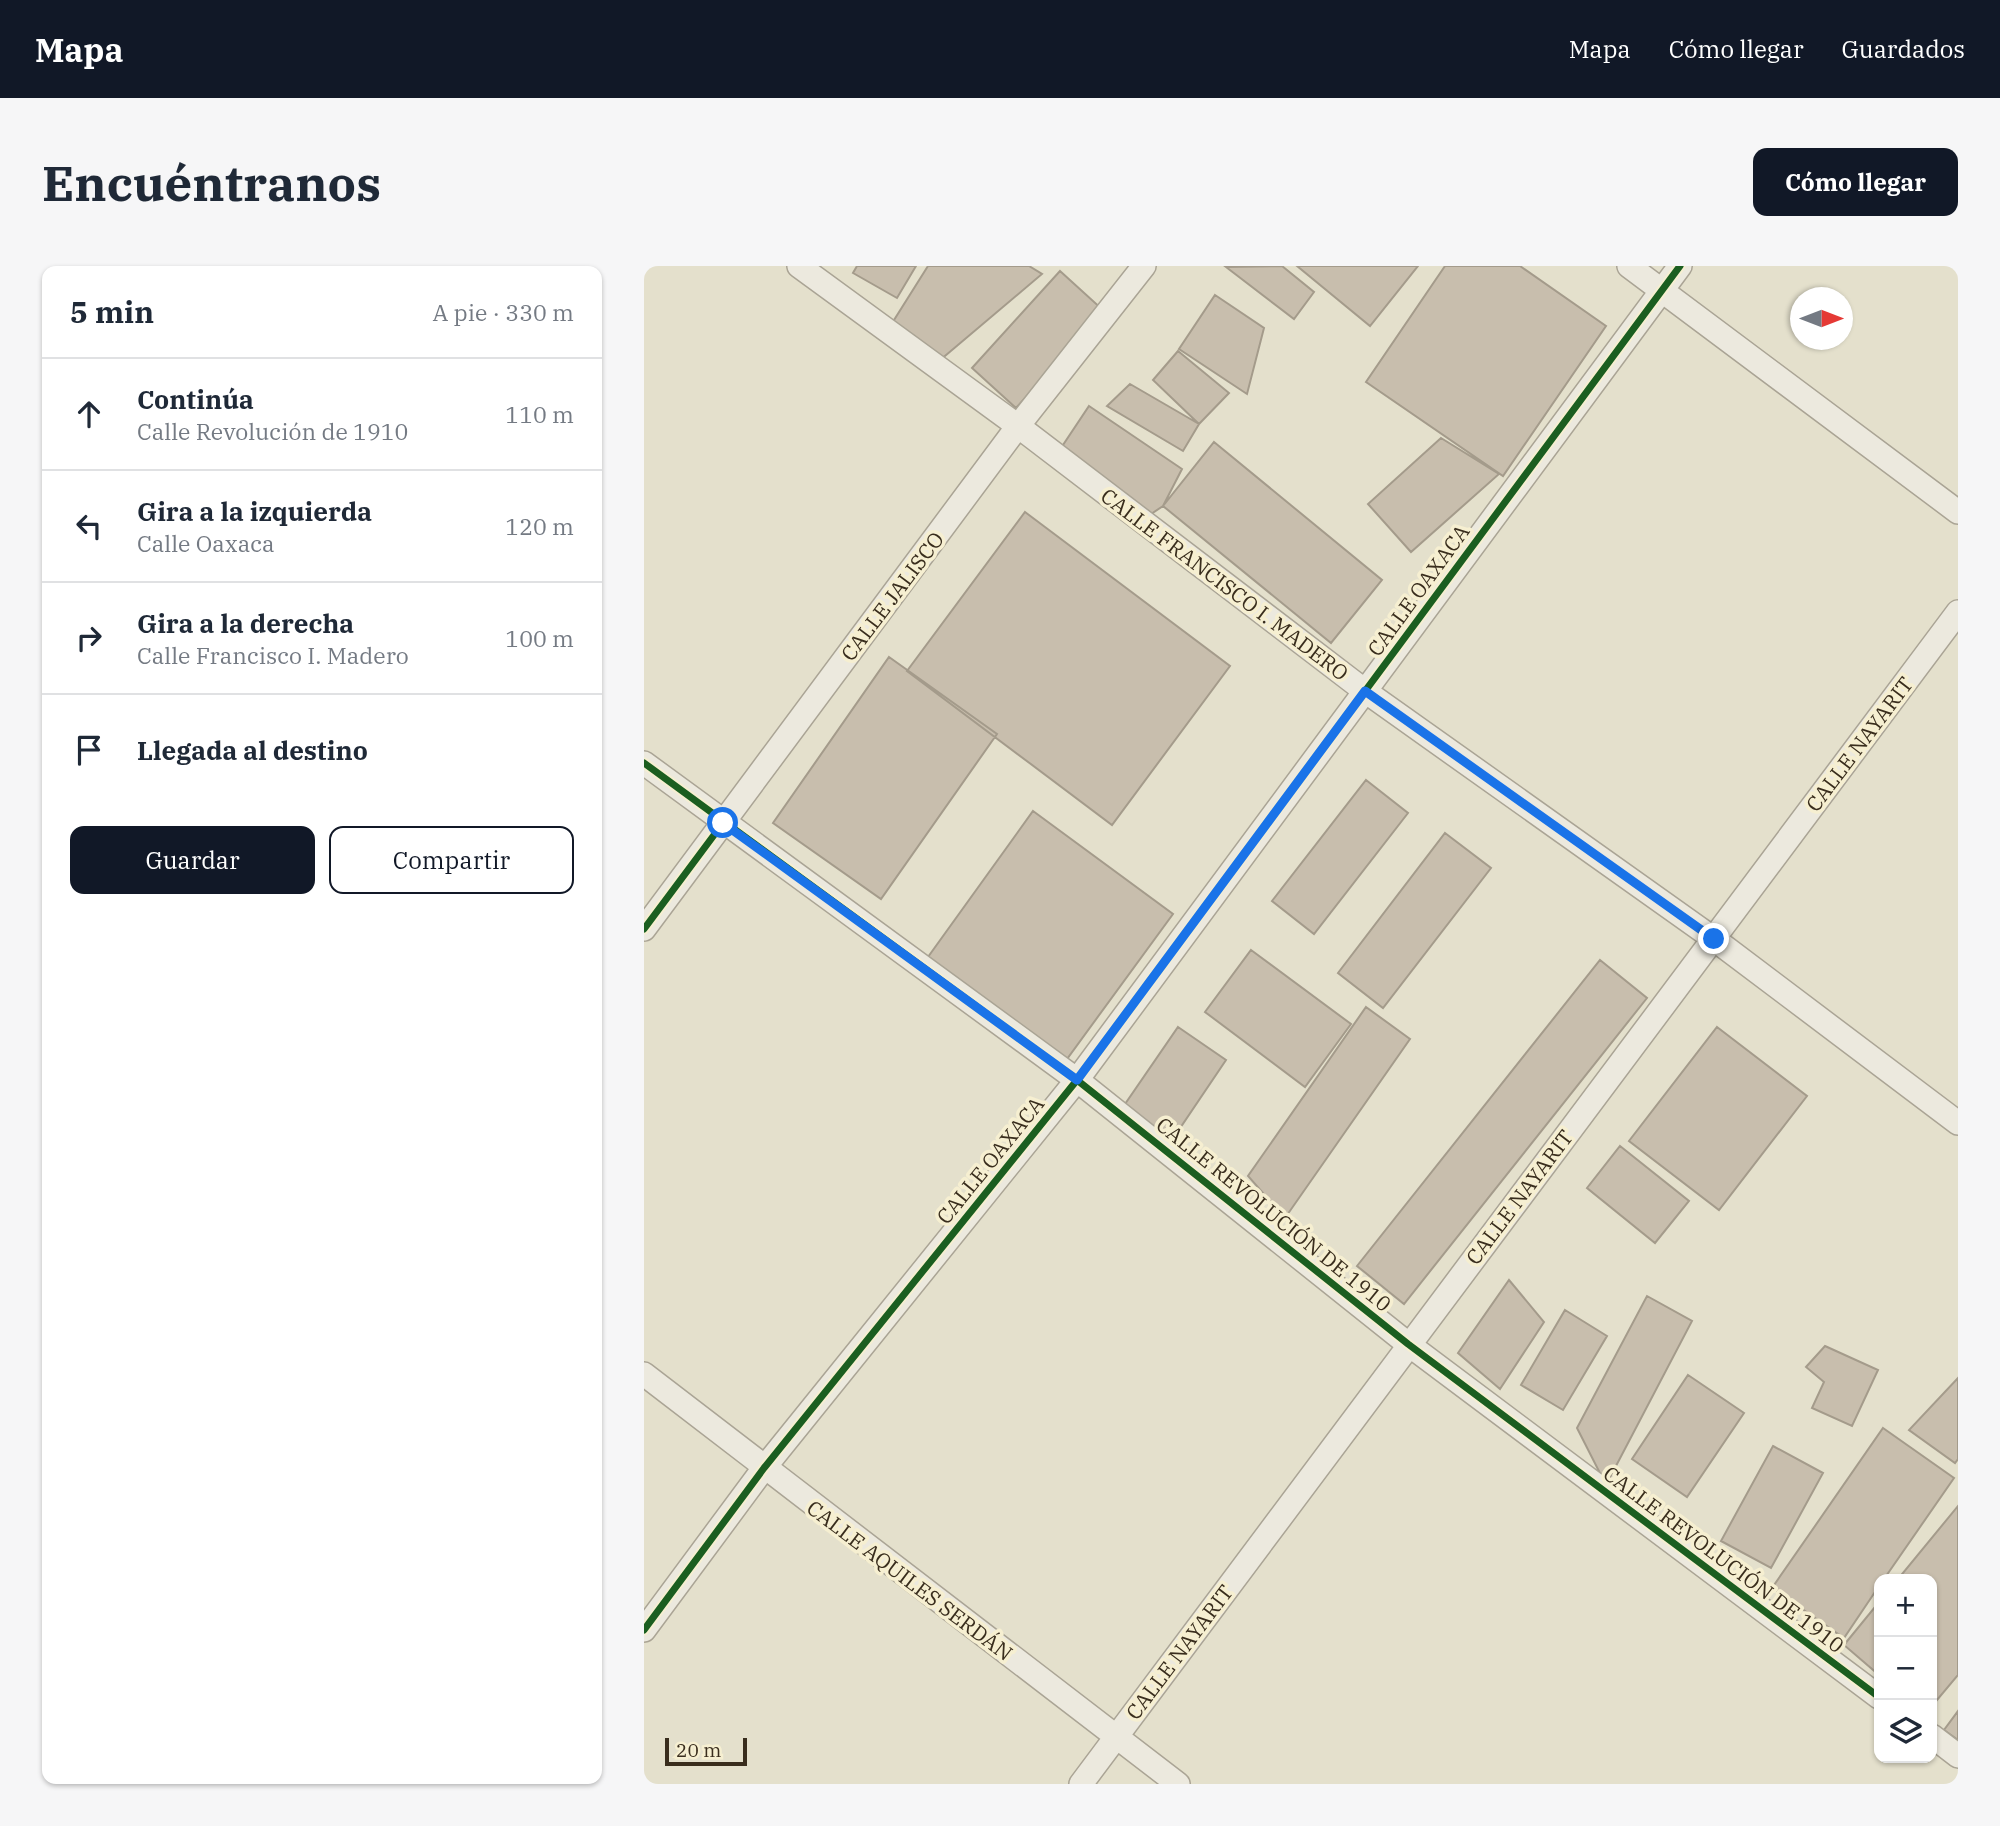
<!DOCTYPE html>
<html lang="es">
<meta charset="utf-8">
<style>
body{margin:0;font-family:"IBM Plex Serif",serif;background:#f6f6f7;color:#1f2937}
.controls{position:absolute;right:21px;bottom:21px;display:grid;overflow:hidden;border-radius:14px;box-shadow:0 2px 5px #0004}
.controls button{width:63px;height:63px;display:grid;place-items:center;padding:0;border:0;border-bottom:2px solid #e0e1e3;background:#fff;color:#1f2937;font:35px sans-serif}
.compass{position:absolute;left:1146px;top:21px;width:63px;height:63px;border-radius:50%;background:#fff;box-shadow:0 2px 5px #0004;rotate:90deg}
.scale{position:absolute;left:21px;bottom:18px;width:82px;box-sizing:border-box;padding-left:7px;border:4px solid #392d1d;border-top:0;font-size:19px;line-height:24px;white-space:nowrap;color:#392d1d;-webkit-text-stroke:5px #f6efd1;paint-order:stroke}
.stop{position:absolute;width:21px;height:21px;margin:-16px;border:5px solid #1a73e8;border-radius:50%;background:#fff}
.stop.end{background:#1a73e8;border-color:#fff;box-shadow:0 2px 7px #0008}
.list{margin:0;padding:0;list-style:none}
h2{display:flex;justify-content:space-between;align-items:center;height:91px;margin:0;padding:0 28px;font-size:30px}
h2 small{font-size:23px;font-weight:400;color:#747a83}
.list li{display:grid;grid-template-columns:46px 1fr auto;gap:21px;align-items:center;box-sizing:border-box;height:112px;padding:0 28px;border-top:2px solid #e0e1e3}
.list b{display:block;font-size:26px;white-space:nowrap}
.list p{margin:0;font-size:23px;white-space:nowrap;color:#747a83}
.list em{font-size:23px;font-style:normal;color:#747a83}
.actions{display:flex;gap:14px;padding:21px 28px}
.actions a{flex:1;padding:16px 0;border:2px solid #111827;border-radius:14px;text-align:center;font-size:24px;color:#111827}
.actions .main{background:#111827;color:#fff}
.icon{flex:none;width:38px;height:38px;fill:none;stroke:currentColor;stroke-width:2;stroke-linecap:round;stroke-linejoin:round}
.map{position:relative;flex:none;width:1314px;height:1518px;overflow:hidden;border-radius:14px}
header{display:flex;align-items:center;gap:42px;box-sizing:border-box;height:98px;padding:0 35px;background:#111827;color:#fff}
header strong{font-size:33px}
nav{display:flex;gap:38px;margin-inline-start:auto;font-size:24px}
.intro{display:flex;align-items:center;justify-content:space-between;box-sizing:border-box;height:168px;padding:0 42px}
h1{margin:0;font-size:49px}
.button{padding:18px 32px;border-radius:14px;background:#111827;color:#fff;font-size:24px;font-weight:700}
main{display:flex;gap:42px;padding:0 42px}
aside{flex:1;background:#fff;border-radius:14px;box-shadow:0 2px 5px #0004}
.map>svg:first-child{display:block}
</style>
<header>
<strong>Mapa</strong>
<nav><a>Mapa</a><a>Cómo llegar</a><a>Guardados</a></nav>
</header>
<div class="intro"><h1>Encuéntranos</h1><a class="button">Cómo llegar</a></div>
<main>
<aside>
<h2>5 min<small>A pie · 330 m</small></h2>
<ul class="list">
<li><svg class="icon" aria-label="ahead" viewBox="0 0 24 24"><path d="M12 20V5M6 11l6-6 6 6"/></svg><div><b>Continúa</b><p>Calle Revolución de 1910</p></div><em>110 m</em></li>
<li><svg class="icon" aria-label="left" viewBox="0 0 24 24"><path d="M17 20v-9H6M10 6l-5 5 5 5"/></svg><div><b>Gira a la izquierda</b><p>Calle Oaxaca</p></div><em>120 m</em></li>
<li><svg class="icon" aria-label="right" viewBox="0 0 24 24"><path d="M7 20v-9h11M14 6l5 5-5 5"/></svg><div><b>Gira a la derecha</b><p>Calle Francisco I. Madero</p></div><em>100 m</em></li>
<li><svg class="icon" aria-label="arrive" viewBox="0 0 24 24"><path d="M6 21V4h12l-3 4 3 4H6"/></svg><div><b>Llegada al destino</b></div></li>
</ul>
<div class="actions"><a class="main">Guardar</a><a>Compartir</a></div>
</aside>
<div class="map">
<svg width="1314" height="1518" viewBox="0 0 1314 1518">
<rect width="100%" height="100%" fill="#e4e0cc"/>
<!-- building -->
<path fill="#c8bead" stroke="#a49b8b" stroke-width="2" d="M213 0H272L253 32 209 7Z
M284 0H385L398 8 295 95 245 62Z
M638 0 670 26 650 53 582 1Z
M653 0H774L726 60Z
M801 0H876L962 60 859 210 722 116Z
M416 5 460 45 372 142 328 102Z
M571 29 620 62 603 128 535 83Z
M534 85 585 127 555 158 509 114Z
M486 118 555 158 539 185 463 140Z
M445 140 538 203 519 240 507 248 415 185Z
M797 172 855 208 767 286 724 238Z
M570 176 738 314 687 377 519 240Z
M381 246 586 400 468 559 263 405Z
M245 391 353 468 237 633 129 557Z
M722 514 764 547 670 668 628 635Z
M389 545 529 648 423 793 284 691Z
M801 567 847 602 739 742 694 707Z
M607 684 707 758 661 821 561 746Z
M956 694 1003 732 760 1038 713 1000Z
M722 741 766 773 641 952 604 910Z
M534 761 582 794 528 874 479 841Z
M1073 761 1163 830 1075 944 985 875Z
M976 880 1045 935 1011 977 943 922Z
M865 1014 900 1056 856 1123 814 1087Z
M1003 1030 1048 1055 962 1219 933 1162Z
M921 1044 963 1070 919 1144 877 1119Z
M1181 1080 1234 1104 1208 1160 1168 1142 1180 1116 1162 1101Z
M1044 1109 1100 1147 1043 1231 988 1193Z
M1314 1112V1193L1311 1197 1265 1164Z
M1239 1162 1310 1212 1240 1313H1235V1320L1200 1372 1128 1322Z
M1129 1180 1179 1207 1127 1302 1077 1275Z
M1314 1240V1409L1288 1440V1313H1254Z
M1235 1336V1409L1200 1379Z
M1314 1445V1474L1300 1464Z"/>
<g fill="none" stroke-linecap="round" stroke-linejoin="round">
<!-- minor casing -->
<g stroke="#aaa495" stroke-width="26">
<path id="minor" d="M155 0 374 160 721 425 1070 673 1314 857
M985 0 1314 246
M0 497 433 814 764 1078 1235 1431
M0 663 374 160 500 0
M0 1108 534 1518
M0 1364 120 1202 433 814 1036 0
M1288 1470 1314 1490
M437 1518 1314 346"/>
</g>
<!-- minor -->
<use href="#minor" stroke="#ece9de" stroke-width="23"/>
<!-- cycleway casing -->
<g stroke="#f6efd1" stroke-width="11">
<path id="cycleway" d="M0 497 433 814 764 1078 1235 1431
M0 663 79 557
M0 1364 120 1202 433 814 1036 0"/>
</g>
<!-- cycleway -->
<use href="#cycleway" stroke="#1b5e20" stroke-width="7"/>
</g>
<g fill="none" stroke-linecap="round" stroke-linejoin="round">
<!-- route -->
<path stroke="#1a73e8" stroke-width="9" d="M79 557 433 814 721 425 1070 673"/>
</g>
<g text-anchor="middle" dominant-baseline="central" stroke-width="7" stroke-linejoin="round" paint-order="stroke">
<!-- street labels -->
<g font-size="21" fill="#392d1d" stroke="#f6efd1">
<text transform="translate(581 318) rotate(37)">CALLE FRANCISCO I. MADERO</text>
<text transform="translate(774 324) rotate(-54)">CALLE OAXACA</text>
<text transform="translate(248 330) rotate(-53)">CALLE JALISCO</text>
<text transform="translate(1215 478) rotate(-53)">CALLE NAYARIT</text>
<text transform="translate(346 894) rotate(-51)">CALLE OAXACA</text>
<text transform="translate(875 931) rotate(-53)">CALLE NAYARIT</text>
<text transform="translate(630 948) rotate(39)">CALLE REVOLUCIÓN DE 1910</text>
<text transform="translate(1080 1293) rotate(37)">CALLE REVOLUCIÓN DE 1910</text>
<text transform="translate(266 1314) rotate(37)">CALLE AQUILES SERDÁN</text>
<text transform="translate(535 1386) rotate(-53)">CALLE NAYARIT</text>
</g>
</g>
</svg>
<div class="controls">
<button>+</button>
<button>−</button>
<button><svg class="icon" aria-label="layers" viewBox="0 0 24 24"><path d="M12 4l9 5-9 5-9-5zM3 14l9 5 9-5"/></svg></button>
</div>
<svg class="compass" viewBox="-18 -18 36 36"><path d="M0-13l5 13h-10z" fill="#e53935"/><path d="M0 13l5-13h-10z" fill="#747a83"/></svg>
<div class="scale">20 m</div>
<div class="stop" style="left:79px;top:557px"></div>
<div class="stop end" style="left:1070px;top:673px"></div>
</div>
</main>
